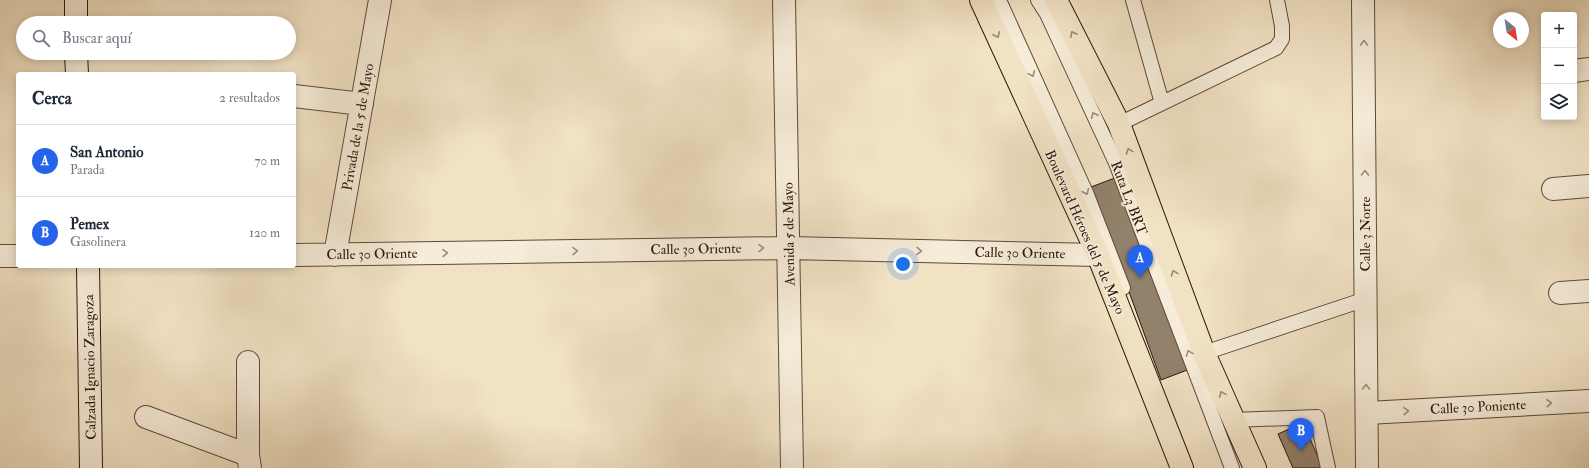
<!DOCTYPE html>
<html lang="es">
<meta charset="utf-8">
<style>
body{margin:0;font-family:"IM FELL Double Pica",serif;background:#f2f2f3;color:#1f2937}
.controls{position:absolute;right:12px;top:12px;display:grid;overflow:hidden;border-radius:4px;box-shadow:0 2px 10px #0003}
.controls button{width:36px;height:36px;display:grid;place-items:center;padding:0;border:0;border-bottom:1px solid #e0e1e3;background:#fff;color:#1f2937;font:20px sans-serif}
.compass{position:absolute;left:1493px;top:12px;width:36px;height:36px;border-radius:50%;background:#fff;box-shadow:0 2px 10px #0003;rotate:150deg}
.you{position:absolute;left:903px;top:264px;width:14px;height:14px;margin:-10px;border:3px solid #fff;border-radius:50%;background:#1a73e8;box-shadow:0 0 0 6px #1a73e833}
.badge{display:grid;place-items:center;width:26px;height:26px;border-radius:50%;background:#2563eb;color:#fff;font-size:13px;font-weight:700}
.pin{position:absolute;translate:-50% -33px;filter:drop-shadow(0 1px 2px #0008)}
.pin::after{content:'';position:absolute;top:21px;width:14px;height:12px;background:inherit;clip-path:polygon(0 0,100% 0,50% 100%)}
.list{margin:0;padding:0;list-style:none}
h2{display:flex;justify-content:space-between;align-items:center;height:52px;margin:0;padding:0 16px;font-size:17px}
h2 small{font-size:13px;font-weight:400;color:#747a83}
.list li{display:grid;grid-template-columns:26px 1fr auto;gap:12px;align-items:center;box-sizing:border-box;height:72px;padding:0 16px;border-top:1px solid #e0e1e3}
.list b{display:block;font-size:15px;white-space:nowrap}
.list p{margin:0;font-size:13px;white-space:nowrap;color:#747a83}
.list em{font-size:13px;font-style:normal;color:#747a83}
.icon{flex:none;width:22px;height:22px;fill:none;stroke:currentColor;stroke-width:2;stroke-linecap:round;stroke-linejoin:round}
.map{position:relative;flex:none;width:1589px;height:468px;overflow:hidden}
.search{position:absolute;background:#fff;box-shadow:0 2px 10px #0003;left:16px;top:16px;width:280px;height:44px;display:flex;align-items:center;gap:10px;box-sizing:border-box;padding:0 14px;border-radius:22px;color:#747a83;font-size:15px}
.panel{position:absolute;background:#fff;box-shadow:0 2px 10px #0003;left:16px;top:72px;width:280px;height:196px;border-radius:4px}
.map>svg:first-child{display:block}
</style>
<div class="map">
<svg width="1589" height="468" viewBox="0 0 1589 468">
<rect width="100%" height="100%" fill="#f1e2c4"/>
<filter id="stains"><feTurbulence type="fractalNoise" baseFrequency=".005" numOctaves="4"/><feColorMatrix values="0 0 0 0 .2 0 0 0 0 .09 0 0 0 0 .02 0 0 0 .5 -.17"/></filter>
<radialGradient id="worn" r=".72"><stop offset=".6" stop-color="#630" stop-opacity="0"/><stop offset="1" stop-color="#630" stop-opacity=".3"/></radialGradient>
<!-- building -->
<path fill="#92816b" stroke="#2c180b" d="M1120 176 1190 369 1161 380 1091 187Z
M1303 423 1323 468H1293L1278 434Z"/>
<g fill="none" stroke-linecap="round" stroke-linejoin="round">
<!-- lane casing -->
<g stroke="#5d4a39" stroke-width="16">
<path id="lane" d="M999 0 1087 195 1123 288
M1038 0 1047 14 1116 163 1232 468
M1133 0 1162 103
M1119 124 1276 48 1282 39V26L1277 0
M1204 353 1366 299
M1233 420 1317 417 1328 468"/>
</g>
<!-- street casing -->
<g stroke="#5d4a39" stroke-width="24">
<path id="street" d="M784 0 792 468
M1363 0 1367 468
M1574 71 1589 69
M294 96 362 104
M1553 189 1589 186
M294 255 789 248 1098 255
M335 255 380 0
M0 256H18
M1560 293 1589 291
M248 362V455L250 468
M1367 413 1589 401
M146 417 248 455"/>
</g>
<!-- secondary casing -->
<g stroke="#2c180b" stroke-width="24">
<path id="secondary" d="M76 0V23
M76 53 77 74
M88 266 91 468"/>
</g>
<!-- primary casing -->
<g stroke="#2c180b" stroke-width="24">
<path id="primary" d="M981 0 1098 255 1182 468
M1056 0 1119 124 1204 353 1255 468"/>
</g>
<!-- lane -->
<use href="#lane" stroke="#f6ecd9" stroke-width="14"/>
<!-- street -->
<use href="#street" stroke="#f6ecd9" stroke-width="22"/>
<!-- secondary -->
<use href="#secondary" stroke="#f6ecd9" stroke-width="22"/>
<!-- primary -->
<use href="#primary" stroke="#f1e2c4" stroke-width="22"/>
</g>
<!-- one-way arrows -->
<defs><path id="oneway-chevron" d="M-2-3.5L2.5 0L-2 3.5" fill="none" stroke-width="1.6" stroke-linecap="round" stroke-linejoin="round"/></defs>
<g stroke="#988771">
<use href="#oneway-chevron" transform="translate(1073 34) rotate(-117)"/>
<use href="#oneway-chevron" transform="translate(997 35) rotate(65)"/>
<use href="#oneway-chevron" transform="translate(1129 151) rotate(-110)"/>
<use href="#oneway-chevron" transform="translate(1174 273) rotate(-110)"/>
<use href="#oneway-chevron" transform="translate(1222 394) rotate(-114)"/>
</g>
<g stroke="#9b8d7c">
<use href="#oneway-chevron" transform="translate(1364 43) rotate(-90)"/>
<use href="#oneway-chevron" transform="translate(1032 74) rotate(66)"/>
<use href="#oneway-chevron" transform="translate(1094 115) rotate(-115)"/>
<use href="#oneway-chevron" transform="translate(1365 173) rotate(-90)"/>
<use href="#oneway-chevron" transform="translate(1086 192) rotate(67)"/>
<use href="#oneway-chevron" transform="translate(761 248) rotate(-1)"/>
<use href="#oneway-chevron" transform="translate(575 251) rotate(-1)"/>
<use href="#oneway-chevron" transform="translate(919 251) rotate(1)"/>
<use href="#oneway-chevron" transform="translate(445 253) rotate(-1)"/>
<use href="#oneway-chevron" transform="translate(1189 353) rotate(-111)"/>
<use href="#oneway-chevron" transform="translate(1366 387) rotate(-90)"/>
<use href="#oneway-chevron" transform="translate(1549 403) rotate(-3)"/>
<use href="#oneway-chevron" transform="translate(1406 411) rotate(-3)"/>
</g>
<g text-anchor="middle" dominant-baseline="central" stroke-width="3" stroke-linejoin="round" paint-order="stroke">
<!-- street labels -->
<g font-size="14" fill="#2c180b" stroke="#f6ecd9">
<text transform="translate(358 127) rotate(-80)">Privada de la 5 de Mayo</text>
<text transform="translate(1129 198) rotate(69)">Ruta L3 BRT</text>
<text transform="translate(1085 232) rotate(66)">Boulevard Héroes del 5 de Mayo</text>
<text transform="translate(789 234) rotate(-91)">Avenida 5 de Mayo</text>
<text transform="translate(1365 234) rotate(-90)">Calle 3 Norte</text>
<text transform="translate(696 249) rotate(-1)">Calle 30 Oriente</text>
<text transform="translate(1020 253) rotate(1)">Calle 30 Oriente</text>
<text transform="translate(372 254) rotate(-1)">Calle 30 Oriente</text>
<text transform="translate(90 367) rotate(-91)">Calzada Ignacio Zaragoza</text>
<text transform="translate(1478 407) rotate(-3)">Calle 30 Poniente</text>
</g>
</g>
<rect width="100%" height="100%" filter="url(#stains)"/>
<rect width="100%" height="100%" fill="url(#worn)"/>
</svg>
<div class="controls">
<button>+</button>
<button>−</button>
<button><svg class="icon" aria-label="layers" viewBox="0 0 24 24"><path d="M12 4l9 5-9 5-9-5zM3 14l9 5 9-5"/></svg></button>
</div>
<svg class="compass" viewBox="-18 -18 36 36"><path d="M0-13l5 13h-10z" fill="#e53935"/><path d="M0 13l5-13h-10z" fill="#747a83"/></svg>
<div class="you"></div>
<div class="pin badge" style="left:1140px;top:278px">A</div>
<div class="pin badge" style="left:1301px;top:451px">B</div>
<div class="search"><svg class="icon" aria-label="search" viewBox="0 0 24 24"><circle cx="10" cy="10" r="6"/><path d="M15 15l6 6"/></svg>Buscar aquí</div>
<section class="panel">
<h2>Cerca<small>2 resultados</small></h2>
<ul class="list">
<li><span class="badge">A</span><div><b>San Antonio</b><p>Parada</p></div><em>70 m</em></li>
<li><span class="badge">B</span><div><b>Pemex</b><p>Gasolinera</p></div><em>120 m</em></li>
</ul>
</section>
</div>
